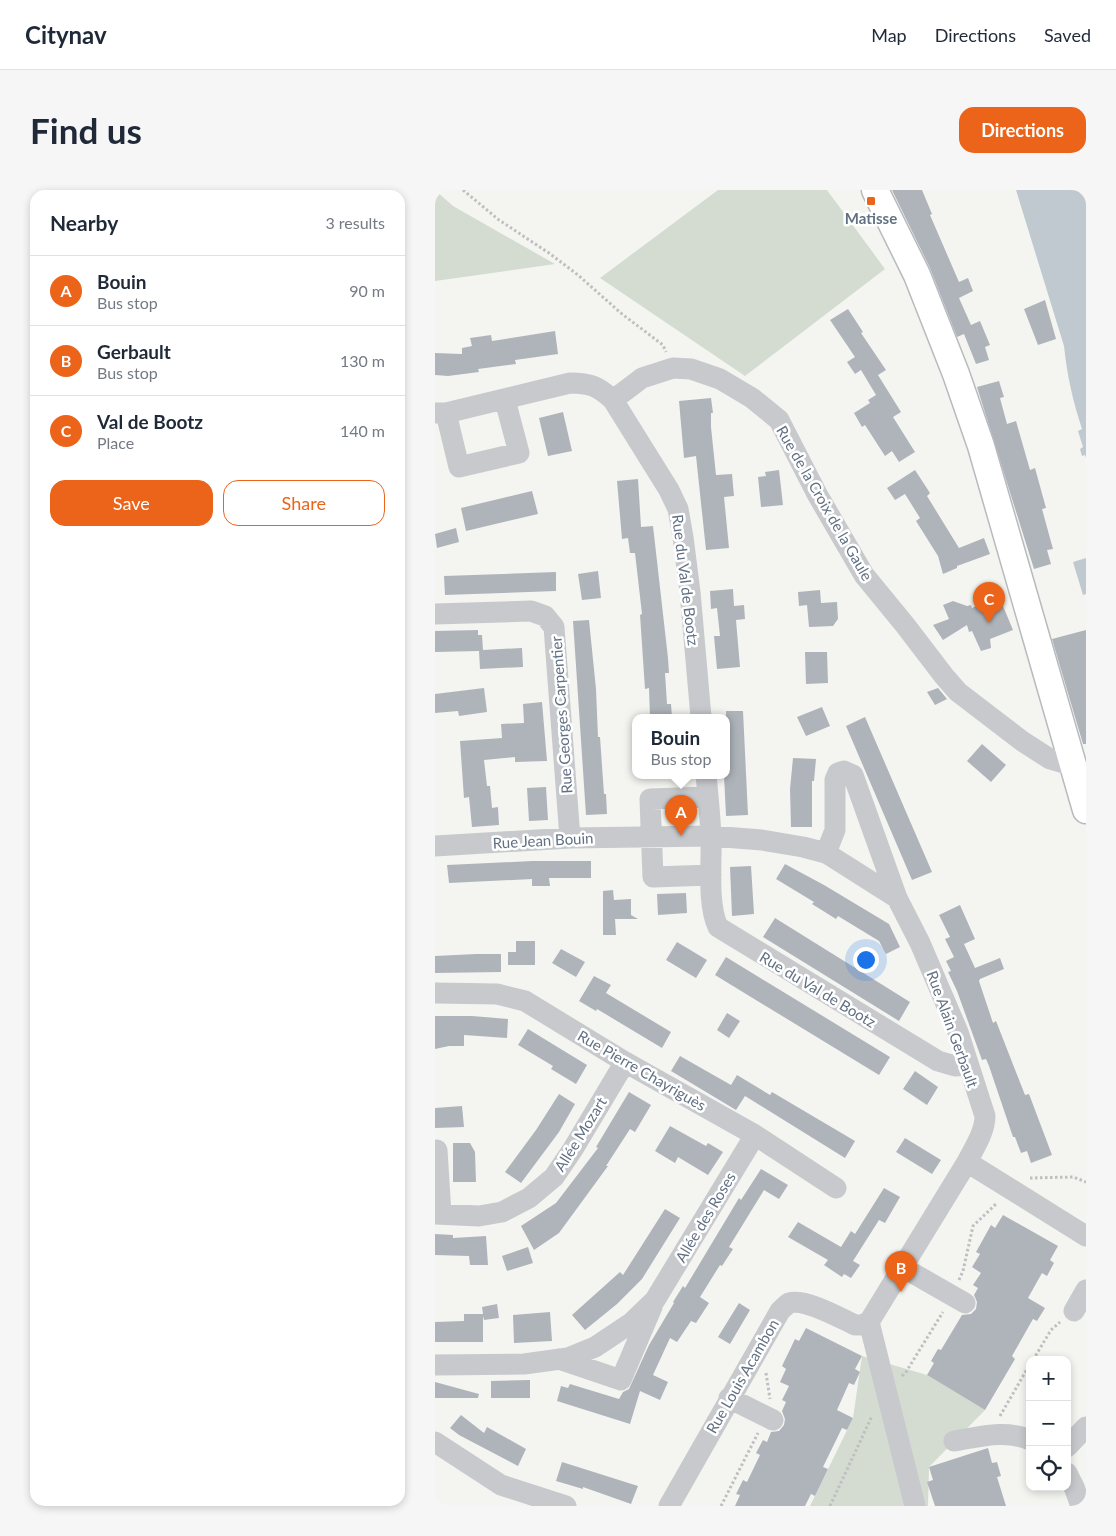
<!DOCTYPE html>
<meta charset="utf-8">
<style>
body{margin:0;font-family:Lato,sans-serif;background:#f6f6f7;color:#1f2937}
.controls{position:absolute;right:15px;bottom:15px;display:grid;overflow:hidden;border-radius:10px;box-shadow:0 2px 8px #0003}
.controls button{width:45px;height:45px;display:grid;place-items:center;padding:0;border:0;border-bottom:1px solid #e0e1e3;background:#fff;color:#1f2937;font:25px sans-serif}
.you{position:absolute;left:430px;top:769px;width:18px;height:18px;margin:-12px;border:4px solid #fff;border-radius:50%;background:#1a73e8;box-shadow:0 0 0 8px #1a73e833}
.badge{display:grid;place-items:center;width:32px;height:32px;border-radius:50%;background:#eb641a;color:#fff;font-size:16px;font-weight:700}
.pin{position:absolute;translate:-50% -41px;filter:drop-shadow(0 1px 2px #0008)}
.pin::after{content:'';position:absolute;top:26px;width:18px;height:15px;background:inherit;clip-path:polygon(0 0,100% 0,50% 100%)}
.popup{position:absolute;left:197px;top:524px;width:98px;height:65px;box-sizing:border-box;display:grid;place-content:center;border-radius:10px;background:#fff;filter:drop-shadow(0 1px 4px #0005);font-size:16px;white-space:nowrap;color:#747a83}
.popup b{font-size:19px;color:#1f2937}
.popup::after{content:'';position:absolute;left:50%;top:100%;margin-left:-10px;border:10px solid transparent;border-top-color:#fff}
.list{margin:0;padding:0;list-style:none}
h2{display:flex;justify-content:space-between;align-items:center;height:65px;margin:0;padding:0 20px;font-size:21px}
h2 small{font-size:16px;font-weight:400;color:#747a83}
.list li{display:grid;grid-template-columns:32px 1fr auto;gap:15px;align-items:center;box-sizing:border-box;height:70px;padding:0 20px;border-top:1px solid #e0e1e3}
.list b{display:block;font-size:19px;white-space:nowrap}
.list p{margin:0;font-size:16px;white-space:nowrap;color:#747a83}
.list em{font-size:16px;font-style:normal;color:#747a83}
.actions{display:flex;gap:10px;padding:15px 20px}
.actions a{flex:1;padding:11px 0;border:1px solid #eb641a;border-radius:15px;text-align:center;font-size:18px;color:#eb641a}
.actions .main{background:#eb641a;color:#fff}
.icon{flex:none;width:28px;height:28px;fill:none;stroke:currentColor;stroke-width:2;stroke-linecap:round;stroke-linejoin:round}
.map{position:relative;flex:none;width:651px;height:1316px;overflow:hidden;border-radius:15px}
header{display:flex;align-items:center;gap:30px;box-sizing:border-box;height:70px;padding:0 25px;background:#fff;border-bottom:1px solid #e0e1e3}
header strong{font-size:24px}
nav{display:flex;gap:28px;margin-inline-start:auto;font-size:18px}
.intro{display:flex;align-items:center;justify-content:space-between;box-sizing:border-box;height:120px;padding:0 30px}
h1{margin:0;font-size:35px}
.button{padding:12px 22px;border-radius:15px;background:#eb641a;color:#fff;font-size:18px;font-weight:700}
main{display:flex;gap:30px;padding:0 30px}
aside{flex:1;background:#fff;border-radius:15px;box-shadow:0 2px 8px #0003}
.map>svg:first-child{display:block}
</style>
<header>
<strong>Citynav</strong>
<nav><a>Map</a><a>Directions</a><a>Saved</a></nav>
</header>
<div class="intro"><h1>Find us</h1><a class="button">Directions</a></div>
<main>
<aside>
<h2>Nearby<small>3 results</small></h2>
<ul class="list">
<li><span class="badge">A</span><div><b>Bouin</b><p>Bus stop</p></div><em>90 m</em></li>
<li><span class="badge">B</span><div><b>Gerbault</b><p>Bus stop</p></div><em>130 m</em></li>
<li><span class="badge">C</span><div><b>Val de Bootz</b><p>Place</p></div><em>140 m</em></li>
</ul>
<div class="actions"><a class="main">Save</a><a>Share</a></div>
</aside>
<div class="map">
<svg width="651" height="1316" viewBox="0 0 651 1316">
<rect width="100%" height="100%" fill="#f4f5f0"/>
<!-- green -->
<path fill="#d4dcd1" d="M0 0 18 16 120 74 0 91Z
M283 0H392L450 79 310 186 165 88Z
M427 1166 492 1185 550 1220 494 1277 493 1316H375L418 1228Z"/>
<!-- water -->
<path fill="#bfc9cf" d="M581 0H651V268L650 265 647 266 645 259 648 257 643 241 647 239C638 212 632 185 629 156Z
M651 368V404L648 405 638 372Z"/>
<!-- building -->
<path fill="#afb4bb" d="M457 0H487L497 24 495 25 524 92 533 88 538 101 524 108 536 135 545 131 555 155 550 157 554 170 541 174 529 144 522 147 495 78Z
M610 110 621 149 603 155 589 119Z
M413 119 428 142 426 143 451 180 443 185 466 222 458 227 480 262 464 272 457 261 450 266 430 235 427 237 419 223 435 213 433 210 441 205 426 180 420 184 412 172 420 167 395 130Z
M120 141 123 164 80 170 81 174 43 179 44 182 13 186 0 185V163L27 164V158L37 156 35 148 56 145 57 151Z
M564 191 569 207 565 208 572 234 581 231 595 280 600 278 611 318 607 319 618 359 612 360 616 374 599 379 542 197Z
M276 208 278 223H276V237L281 285 297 284 299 306 289 307 294 358 271 360 261 266 249 268 244 211Z
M128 222 137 261 113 266 104 228Z
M344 280 348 315 326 317 323 287 331 286 330 282Z
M480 280 495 303 492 306 524 358 549 348 555 364 522 376V378L508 384 503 366 481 331 485 328 470 304 460 310 452 298Z
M203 289 206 337 218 336 233 468 234 483H230L232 514H236L237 527H215L214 498 210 499 205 425 207 424 200 363H195L193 348 187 349 182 291Z
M97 301 103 324 31 341 26 318Z
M21 338 24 352 2 358 0 344Z
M163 381 166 408 147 410 143 384Z
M121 382V401L10 405 9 386Z
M298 399 299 416 309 415 310 429 301 430 305 477 282 479 279 446H285L282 418 276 419 275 401Z
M385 400 386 413 402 412 403 429 398 436 374 437 372 415 364 416 363 402Z
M518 411 532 416 536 415 537 418 545 414 549 422 568 416 578 440 555 449 556 458 546 461 537 441 534 442 532 435 508 450 498 435 514 429 508 415Z
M154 430 161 499 163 547H165L169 604H171L172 624 151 625 138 431Z
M43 440V445H47L48 460 87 458 88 477 45 479 44 461 0 462V441Z
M651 440V554H648L617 449Z
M370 462H392L393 493 371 494Z
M49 498 52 522 24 526 23 521 0 523V504Z
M503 498 512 509 500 515 492 502Z
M107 512 112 571 80 572V567L49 570 52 596H55L57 618 63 617 64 635 37 637 34 607 29 608 25 551 67 548 66 534 89 533 88 514Z
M387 517 395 536 371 546 362 527Z
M291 521H308L313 625 291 626 289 585H291Z
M430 527 497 682 477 690 411 536Z
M547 554 571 575 556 592 532 571Z
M358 568 381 569 379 591H377V637H356L355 599Z
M111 597 113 630 94 631 92 598Z
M97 671H156V688H114L115 696H97V689L14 693 12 675Z
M350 674 389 695 454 734 465 757 451 764 444 751 403 726 401 729 377 714 379 712 341 689Z
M316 676 319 724 297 726 295 677Z
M178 700 179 710 196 709V725L203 729H180L181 745H168V701Z
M251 703 252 723 223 725 222 704Z
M525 715 540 749 529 754 540 778 565 768 569 779 545 789 544 791 558 833 561 831 590 905 594 904 617 965 596 973 592 961 586 963 580 947H578L554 876 551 869 547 870 522 801 513 782 516 781 511 771 519 767 510 749 515 747 504 725Z
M340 728 475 812 464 831 328 747Z
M81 751H100V775H73V762H81Z
M242 752 272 770 261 788 231 770Z
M126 759 150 772 141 787 117 773Z
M41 764H66V782L0 783V766Z
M291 767 455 867 444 885 280 785Z
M159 786 176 795 171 803 236 842 227 858 162 819 161 821 144 811Z
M292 823 305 831 294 848 282 840Z
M0 826H37L73 829 72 848 29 845V856H14L0 859Z
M93 839 152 875 141 894 116 879 118 876 83 855Z
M245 866 296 895 302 885 335 905 337 902 420 951 410 968 310 906 301 920 236 881Z
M480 881 503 897 492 915 468 899Z
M194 902 216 915 200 942 195 939 171 976H173L124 1043 99 1060 86 1036 121 1013 163 958 161 957Z
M124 904 140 914 124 942 86 993 70 982 101 940Z
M27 916 29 937 0 938V918Z
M235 936 271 956 273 953 288 962 273 985 243 967 240 973 220 961Z
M470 948 506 970 497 984 461 962Z
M18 953H35L40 962 41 992H18Z
M326 979 353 995 344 1009 329 1000 294 1057 298 1059 287 1076 285 1075 265 1107 274 1113 261 1133 256 1131 242 1152 235 1148 218 1185 233 1192 225 1210 205 1201 195 1234 122 1211 126 1196 133 1198 135 1194 184 1209 188 1202 194 1199 214 1155 239 1113 238 1112 248 1096 250 1098 304 1008 306 1010Z
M449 998 465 1007 450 1033 444 1030 418 1071 425 1075 416 1088 409 1084 407 1087 389 1075 393 1070 353 1047 363 1032 406 1057 416 1041 420 1044Z
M230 1019 245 1028 207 1089 182 1114 150 1140 137 1125 185 1082 188 1085Z
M568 1025 623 1056 615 1070 619 1073 612 1086 607 1083 593 1108 610 1118 602 1131 598 1129 577 1166 580 1169 550 1220 492 1185 499 1173 496 1171 503 1159 506 1160 527 1125 536 1124 541 1119 542 1112 539 1105 543 1098 538 1095 546 1083 537 1077 545 1064 541 1062 556 1035 560 1038Z
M0 1044 18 1045V1048L51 1046 53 1075H35L34 1066 0 1065Z
M93 1057 98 1073 72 1081 67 1066Z
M304 1113 315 1120 295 1154 283 1147Z
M62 1114 64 1128 49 1130 48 1126V1152H0V1132L29 1131V1124H48L47 1117Z
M115 1122 117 1151 79 1153 78 1125Z
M371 1138 427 1166 420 1179 425 1182 419 1195 414 1193 402 1220 418 1228 412 1240 407 1238 388 1277 393 1279 380 1306 376 1304 370 1316H300L305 1305 301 1304 308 1290 312 1292 325 1265 321 1263 328 1250 332 1252 336 1242 344 1241 349 1235 350 1229 347 1221 351 1212 347 1210 354 1196 345 1192 351 1179 347 1176 360 1149 364 1151Z
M95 1190V1208H56V1191Z
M0 1192 44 1204 43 1208H0Z
M26 1225 49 1243 52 1237 91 1259 83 1276 24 1245 15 1238Z
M553 1258 557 1273 562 1272 566 1286 562 1287 571 1316H500L492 1292 498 1290 494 1277Z
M127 1272 203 1296 196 1314 148 1297V1299L121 1291Z"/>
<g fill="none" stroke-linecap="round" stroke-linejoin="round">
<!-- major casing -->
<g stroke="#b7babe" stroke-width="29">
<path id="major" d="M440 0 482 85 521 184 546 256 651 620"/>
</g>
<!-- path -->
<path stroke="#bebfc1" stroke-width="3" stroke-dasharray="2.5 2.5" stroke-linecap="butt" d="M28 0 64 30 114 63 143 85 187 124 228 155 231 162
M595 988 638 987 651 992
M524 1090 528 1081 538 1036 562 1013
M598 1170 616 1140 625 1132
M331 1183 335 1209
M467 1186 471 1182 508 1122
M565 1226 595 1174
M286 1316 323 1243
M395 1316 437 1226"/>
<!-- minor -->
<path stroke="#c7c9cd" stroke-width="21" d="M178 210 207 188 238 178 256 179 285 189 317 208 344 230 382 304 429 385 470 435 509 486 523 502 587 551 615 569 639 576
M0 223H11L135 193C155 193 163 196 178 210L234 300 243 319 248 347 255 402 266 527
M11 223 24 277 84 263 70 210
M0 424 96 421 110 426 119 437 135 648
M271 585C273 605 275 626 276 646 277 672 272 714 283 737L503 871 520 876 533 875
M273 607 215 609 218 687 276 685
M0 656 135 648 276 646 327 650 368 657 391 663 462 708 485 753 523 842 550 926C550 942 539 958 532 972L434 1132 426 1135H420C405 1128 370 1108 354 1113 351 1115 348 1118 345 1121L234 1316
M391 663 400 640V590L403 583 409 581 418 585 462 708
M0 803 62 804 90 811 190 872 320 945 401 998
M2 960 6 1024
M532 972 651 1046
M0 1024 44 1026 67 1022 94 1008 119 987 138 959 190 872
M467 1077 530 1113
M639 1121 651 1100
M434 1132 480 1316
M124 1169 186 1190 217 1117
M0 1175 89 1174 133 1168 160 1157 196 1133 220 1110 320 945
M294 1208 338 1230
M519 1251C544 1247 570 1239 595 1250
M0 1252 66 1295 131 1316
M632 1257 651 1237
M632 1283 639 1297 646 1316"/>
<!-- major -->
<use href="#major" stroke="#fff" stroke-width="26"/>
</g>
<!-- markers -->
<rect fill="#eb641a" stroke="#fff" stroke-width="2" x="431" y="6" width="10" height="10" rx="2.5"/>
<g text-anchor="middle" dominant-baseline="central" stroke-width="5" stroke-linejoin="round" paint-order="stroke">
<!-- poi labels -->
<g font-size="15" font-weight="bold" fill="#627083" stroke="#fff">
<text x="436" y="28">Matisse</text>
</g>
<!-- street labels -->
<g font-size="15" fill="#627083" stroke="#fff">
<text transform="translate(390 313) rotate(60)">Rue de la Croix de la Gaule</text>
<text transform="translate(251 390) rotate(83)">Rue du Val de Bootz</text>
<text transform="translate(126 525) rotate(-94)">Rue Georges Carpentier</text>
<text transform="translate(108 650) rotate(-3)">Rue Jean Bouin</text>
<text transform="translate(383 799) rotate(31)">Rue du Val de Bootz</text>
<text transform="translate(518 839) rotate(70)">Rue Alain Gerbault</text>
<text transform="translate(207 880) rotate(30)">Rue Pierre Chayriguès</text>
<text transform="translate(145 944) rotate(-58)">Allée Mozart</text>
<text transform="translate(270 1027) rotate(-59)">Allée des Roses</text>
<text transform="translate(307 1186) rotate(-60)">Rue Louis Acambon</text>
</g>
</g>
</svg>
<div class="controls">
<button>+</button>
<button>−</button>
<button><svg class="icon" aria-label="locate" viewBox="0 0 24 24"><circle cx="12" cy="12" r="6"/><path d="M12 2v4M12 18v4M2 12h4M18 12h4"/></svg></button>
</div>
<div class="you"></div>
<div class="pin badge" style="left:246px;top:646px">A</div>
<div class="popup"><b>Bouin</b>Bus stop</div>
<div class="pin badge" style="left:466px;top:1102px">B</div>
<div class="pin badge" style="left:554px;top:433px">C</div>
</div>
</main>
